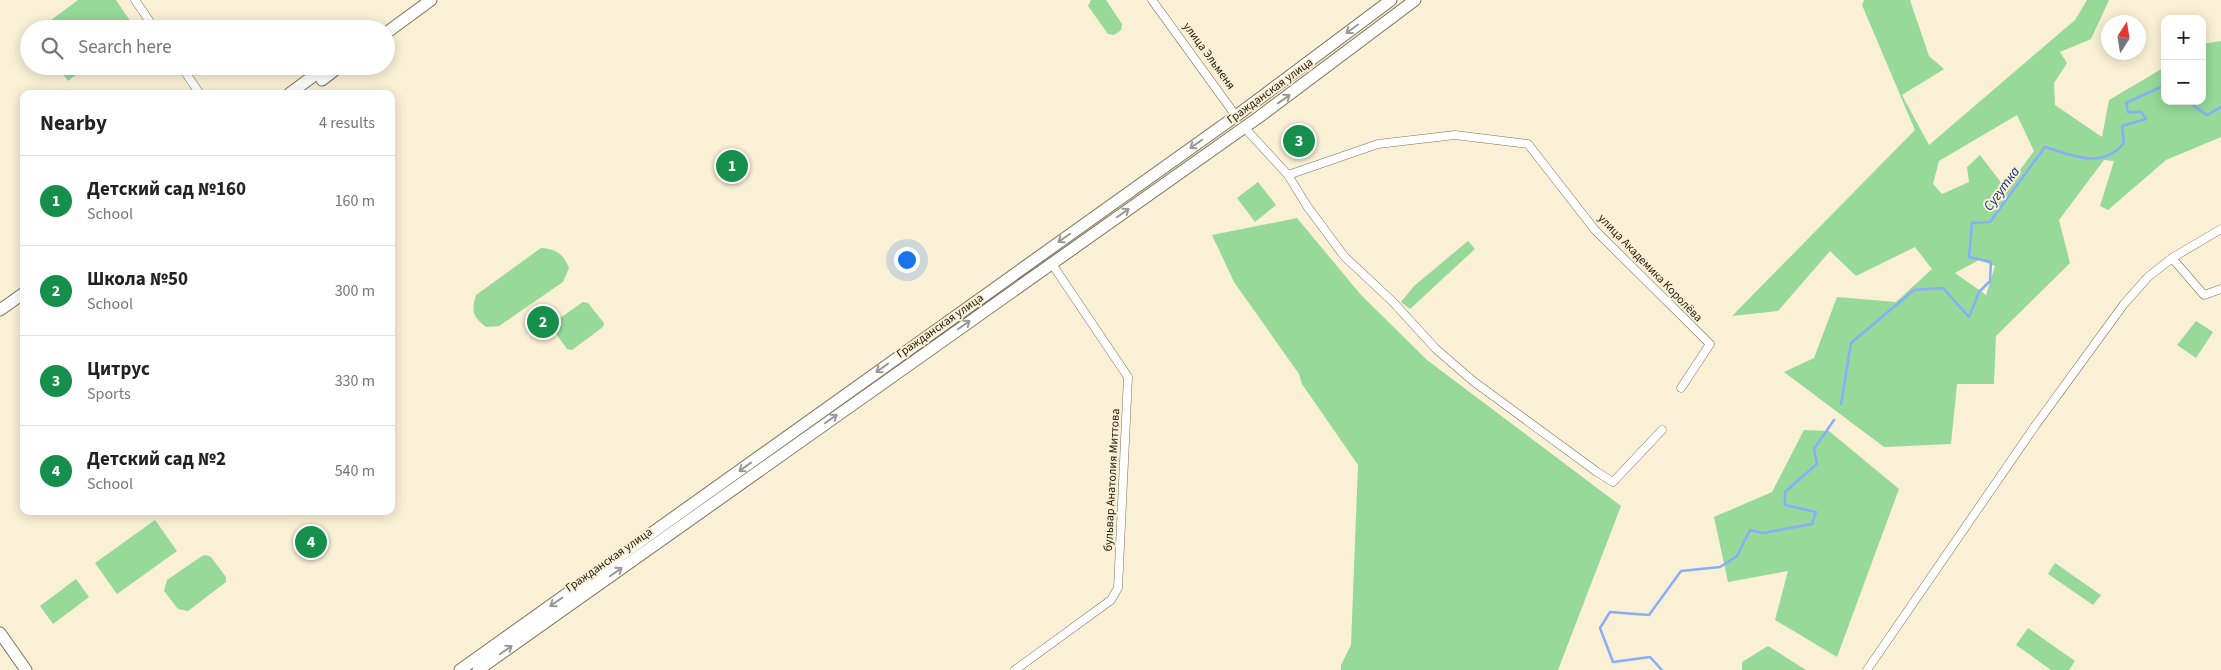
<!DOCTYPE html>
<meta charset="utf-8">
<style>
body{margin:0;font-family:"Source Sans 3",sans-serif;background:#f2f2f2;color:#222}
.controls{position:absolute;right:15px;top:15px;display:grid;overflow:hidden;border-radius:10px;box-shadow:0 2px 12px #0003}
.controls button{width:45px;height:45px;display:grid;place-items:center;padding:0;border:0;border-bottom:1px solid #e0e0e0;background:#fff;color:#222;font:25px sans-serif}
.compass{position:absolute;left:2101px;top:15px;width:45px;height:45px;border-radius:50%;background:#fff;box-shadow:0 2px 12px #0003;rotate:12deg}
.you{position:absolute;left:906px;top:259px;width:18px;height:18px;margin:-12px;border:4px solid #fff;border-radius:50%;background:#1a73e8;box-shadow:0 0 0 8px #1a73e833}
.badge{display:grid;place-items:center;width:32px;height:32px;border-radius:50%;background:#158f4b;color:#fff;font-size:16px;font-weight:700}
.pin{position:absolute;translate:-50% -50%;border:2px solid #fff;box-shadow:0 1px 5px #0006}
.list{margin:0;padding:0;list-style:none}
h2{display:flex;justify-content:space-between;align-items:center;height:65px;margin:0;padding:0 20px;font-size:21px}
h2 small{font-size:16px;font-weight:400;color:#767676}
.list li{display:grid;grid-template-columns:32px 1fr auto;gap:15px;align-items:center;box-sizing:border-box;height:90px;padding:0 20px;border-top:1px solid #e0e0e0}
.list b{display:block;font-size:19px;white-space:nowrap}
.list p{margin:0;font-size:16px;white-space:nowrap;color:#767676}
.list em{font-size:16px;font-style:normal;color:#767676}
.icon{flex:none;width:28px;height:28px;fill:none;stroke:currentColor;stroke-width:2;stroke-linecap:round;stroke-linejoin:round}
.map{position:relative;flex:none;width:2221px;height:670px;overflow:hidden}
.search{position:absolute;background:#fff;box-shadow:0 2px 12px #0003;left:20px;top:20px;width:375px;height:55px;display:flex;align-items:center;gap:12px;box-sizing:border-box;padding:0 18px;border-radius:28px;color:#767676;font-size:19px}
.panel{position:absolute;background:#fff;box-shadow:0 2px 12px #0003;left:20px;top:90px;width:375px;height:425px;border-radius:10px}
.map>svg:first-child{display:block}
</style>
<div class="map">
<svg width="2221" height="670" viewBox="0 0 2221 670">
<rect width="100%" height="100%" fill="#faf0d5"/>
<!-- green -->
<path fill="#96d999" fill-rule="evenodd" d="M78 0H116L135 28 39 29Z
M1091 0H1106L1122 24 1121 30 1114 35 1108 34 1088 6Z
M1864 0H1910L1929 56 1944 69 1902 95 1929 145 2075 20 2087 0H2109L2091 39 2060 52 2067 63 2054 83 2055 105 2102 137 2109 100 2165 67V101H2202V44L2221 41V137L2166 160 2108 210 2100 206 2114 161 2104 160 2059 220 2070 263 1996 336 1994 384H1957L1951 444 1884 447 1784 372 1814 358 1837 297 1896 302 1932 269 1915 247 1856 276 1830 251 1778 311 1732 316 1915 130 1862 5ZM2017 115 2034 151 2006 189 1980 155 1967 167 1969 182 1942 194 1933 184 1939 161ZM1979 260 1995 266 1986 295 1955 273Z
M57 66H87L68 81Z
M1258 182 1276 205 1255 222 1237 198Z
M1297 218 1361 295 1427 360 1621 506 1558 670H1341V665L1351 645 1358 465 1302 384 1299 374 1234 282 1212 235Z
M1468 241 1475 249 1410 309 1401 302 1414 286Z
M541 248C557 249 563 254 569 268L563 282 499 326 486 327C473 317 471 311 476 295Z
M583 302 588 303 604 323 603 327 572 350 567 349 552 328 553 323Z
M2196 321 2213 332 2196 358 2177 345Z
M1804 430 1829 431 1899 489 1837 657 1775 620 1788 571 1728 582 1714 517 1772 492Z
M155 520 177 551 117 594 95 563Z
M206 555 211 557 226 577V582L188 611 178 609 164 591 167 580 202 556Z
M2055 563 2101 595 2093 605 2048 574Z
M76 579 89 597 53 624 40 606Z
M2028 628 2075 661 2069 670H2051L2016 645Z
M1768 646 1806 670H1742V662Z"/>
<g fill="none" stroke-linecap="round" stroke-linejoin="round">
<!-- stream -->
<path stroke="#88aefb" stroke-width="2.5" d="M2194 101V106L2207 115 2221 107
M1841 404 1851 343 1914 290 1943 288 1969 317 1979 292 1990 281 1991 262 1969 257 1972 223 1990 222 2045 147C2072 155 2102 170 2124 143L2122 126 2146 119 2141 112H2128L2126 103 2165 85
M1662 670 1650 657 1613 662 1600 628 1610 612 1649 615 1681 571 1720 567 1737 556 1750 530 1763 533 1812 524 1816 512 1785 505V492L1817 464 1814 449 1834 420"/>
<!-- street casing -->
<g stroke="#7c735b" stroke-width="9">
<path id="street" d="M135 0 155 29
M1152 0 1236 116
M181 66 200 94
M1244 127 1288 175 1307 206 1344 256 1393 302 1436 349 1473 381 1597 472 1613 482 1662 430
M1288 175 1378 144 1455 135 1528 144 1595 230 1710 344 1681 388
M2172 258 2204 295 2221 289
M1015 670 1111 600 1118 588 1128 377 1052 264
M1867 670 2035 426 2124 304 2148 277 2172 258 2221 229"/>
</g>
<!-- secondary casing -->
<g stroke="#7c735b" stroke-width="13">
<path id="secondary" d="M386 33 431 0
M322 80 340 66
M289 94 327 66
M0 310 24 293
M0 633 26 670
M460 670 1236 116 1391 0
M478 670 1259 117 1415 0"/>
</g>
<!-- street -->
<use href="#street" stroke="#fff" stroke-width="8"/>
<!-- secondary -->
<use href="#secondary" stroke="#fff" stroke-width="11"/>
</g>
<!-- one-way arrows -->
<defs><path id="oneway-shaft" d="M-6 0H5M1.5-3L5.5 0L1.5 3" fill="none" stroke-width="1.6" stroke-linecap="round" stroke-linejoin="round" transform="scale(1.25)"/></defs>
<g stroke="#9a9894">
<use href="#oneway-shaft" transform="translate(1352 29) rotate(143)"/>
<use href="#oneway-shaft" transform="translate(1284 99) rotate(-36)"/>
<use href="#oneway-shaft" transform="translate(1196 144) rotate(145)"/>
<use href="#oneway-shaft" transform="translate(1123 213) rotate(-35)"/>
<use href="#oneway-shaft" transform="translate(1064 238) rotate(145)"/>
<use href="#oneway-shaft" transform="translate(964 325) rotate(-35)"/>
<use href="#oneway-shaft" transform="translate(882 368) rotate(144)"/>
<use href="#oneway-shaft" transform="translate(831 419) rotate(-35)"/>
<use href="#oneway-shaft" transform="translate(745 467) rotate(144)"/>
<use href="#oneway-shaft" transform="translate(616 572) rotate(-35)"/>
<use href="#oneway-shaft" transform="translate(556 602) rotate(145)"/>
<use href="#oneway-shaft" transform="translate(506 650) rotate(-35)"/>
</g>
<g text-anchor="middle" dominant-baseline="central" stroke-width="4" stroke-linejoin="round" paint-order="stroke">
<!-- street labels -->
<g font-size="12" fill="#1f1b11" stroke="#faf0d5">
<text transform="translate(1209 56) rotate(54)">улица Эльменя</text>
<text transform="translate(1270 91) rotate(-36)">Гражданская улица</text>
<text transform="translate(1650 268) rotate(46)">улица Академика Королёва</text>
<text transform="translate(940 326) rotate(-35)">Гражданская улица</text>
<text transform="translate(1112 480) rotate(-87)">бульвар Анатолия Миттова</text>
<text transform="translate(609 560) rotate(-35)">Гражданская улица</text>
</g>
<!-- water labels -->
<g font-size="14" font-style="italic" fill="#0d3187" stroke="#faf0d5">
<text transform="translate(2002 189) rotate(-54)">Сугутка</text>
</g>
</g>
</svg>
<div class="controls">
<button>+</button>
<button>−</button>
</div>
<svg class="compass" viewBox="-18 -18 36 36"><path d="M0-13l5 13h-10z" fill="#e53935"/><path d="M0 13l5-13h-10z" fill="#767676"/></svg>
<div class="you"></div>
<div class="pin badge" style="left:732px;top:166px">1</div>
<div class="pin badge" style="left:543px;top:322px">2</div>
<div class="pin badge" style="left:1299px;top:141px">3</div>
<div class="pin badge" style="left:311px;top:542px">4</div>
<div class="search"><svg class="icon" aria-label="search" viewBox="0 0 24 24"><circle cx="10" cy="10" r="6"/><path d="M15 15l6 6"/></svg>Search here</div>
<section class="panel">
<h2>Nearby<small>4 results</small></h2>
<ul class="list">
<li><span class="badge">1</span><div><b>Детский сад №160</b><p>School</p></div><em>160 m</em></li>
<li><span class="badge">2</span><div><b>Школа №50</b><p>School</p></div><em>300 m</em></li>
<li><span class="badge">3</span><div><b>Цитрус</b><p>Sports</p></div><em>330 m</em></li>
<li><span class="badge">4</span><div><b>Детский сад №2</b><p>School</p></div><em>540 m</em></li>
</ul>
</section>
</div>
